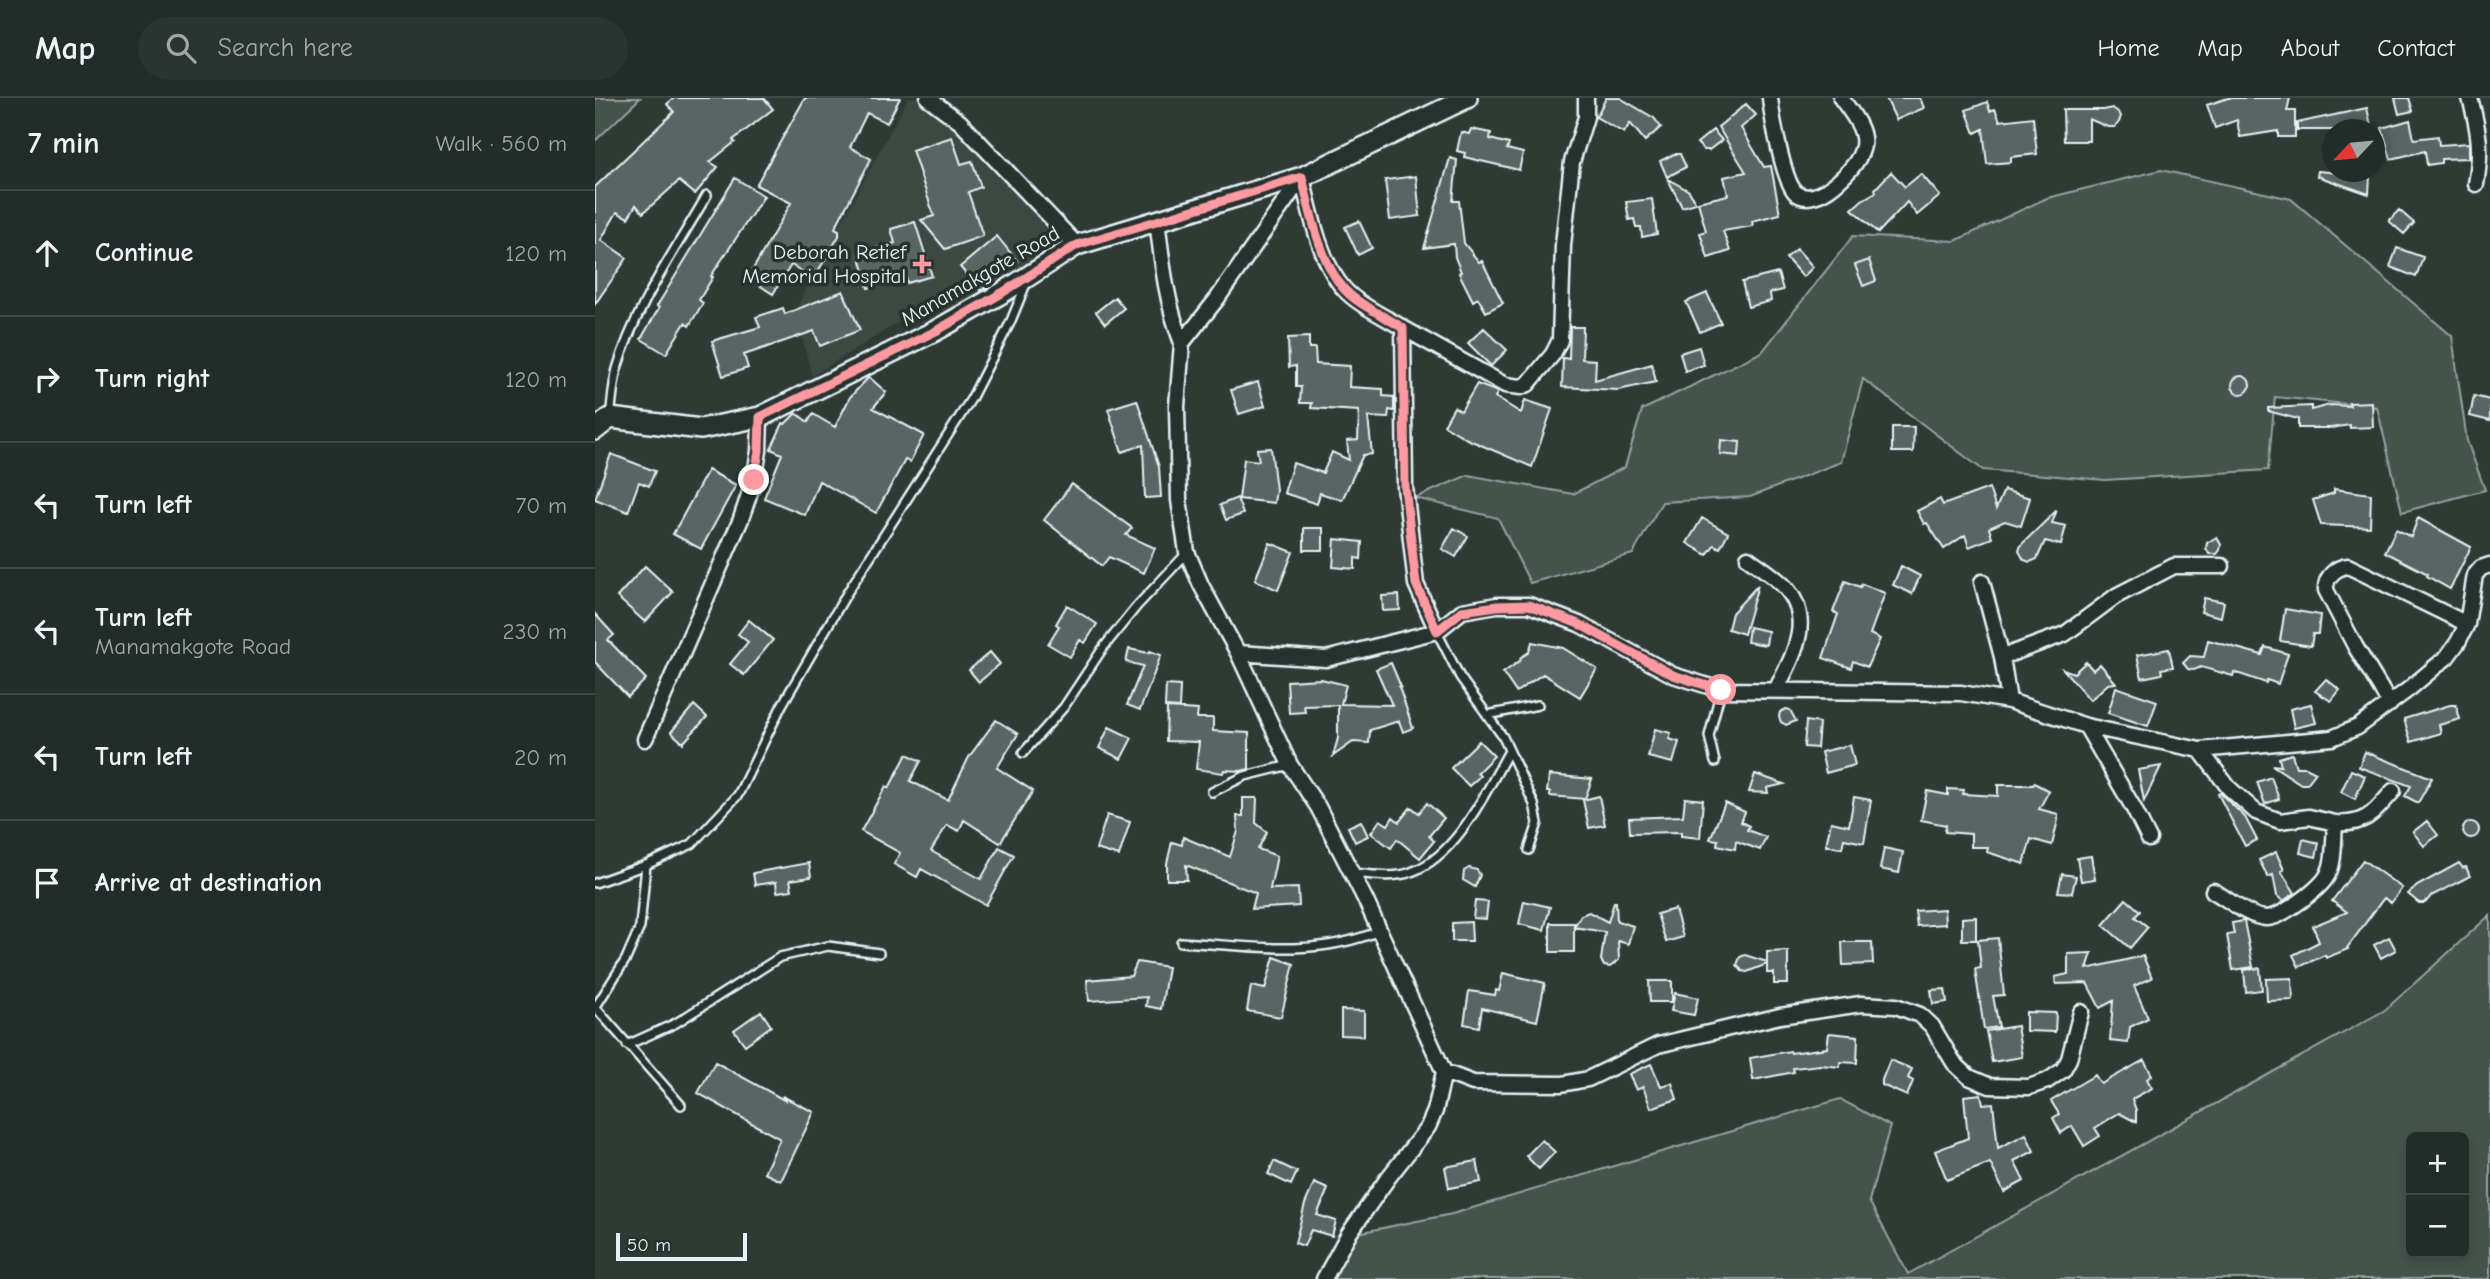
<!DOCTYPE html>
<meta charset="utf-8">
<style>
body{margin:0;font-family:"Comic Neue",sans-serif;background:#2a3430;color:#f1f3f6}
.controls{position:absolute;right:21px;bottom:21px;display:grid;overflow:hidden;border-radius:10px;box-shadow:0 4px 10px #0003}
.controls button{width:63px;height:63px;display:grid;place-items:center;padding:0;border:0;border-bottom:2px solid #3f4845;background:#222c28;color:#f1f3f6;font:35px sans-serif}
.compass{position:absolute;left:1727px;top:21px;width:63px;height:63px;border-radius:50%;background:#222c28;box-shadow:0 4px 10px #0003;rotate:244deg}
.scale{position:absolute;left:21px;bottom:18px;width:131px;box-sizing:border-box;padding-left:7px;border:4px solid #e8f1f8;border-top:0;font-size:19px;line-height:24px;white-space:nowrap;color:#e8f1f8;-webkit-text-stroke:5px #26332d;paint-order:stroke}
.stop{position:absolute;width:21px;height:21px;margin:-16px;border:5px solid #ff9aa2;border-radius:50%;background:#fff}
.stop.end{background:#ff9aa2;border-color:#fff;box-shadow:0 2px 7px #0008}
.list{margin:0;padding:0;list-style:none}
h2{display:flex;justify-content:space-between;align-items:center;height:91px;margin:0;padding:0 28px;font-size:30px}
h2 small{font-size:23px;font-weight:400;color:#a2a7a8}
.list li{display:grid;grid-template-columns:46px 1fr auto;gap:21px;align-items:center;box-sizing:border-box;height:126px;padding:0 28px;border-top:2px solid #3f4845}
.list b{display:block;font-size:26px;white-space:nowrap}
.list p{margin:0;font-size:23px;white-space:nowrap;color:#a2a7a8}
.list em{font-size:23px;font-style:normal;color:#a2a7a8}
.icon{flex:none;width:38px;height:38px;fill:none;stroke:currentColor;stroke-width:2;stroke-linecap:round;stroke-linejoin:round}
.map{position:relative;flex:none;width:1895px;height:1181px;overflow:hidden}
header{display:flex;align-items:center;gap:42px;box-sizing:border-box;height:98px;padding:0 35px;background:#222c28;border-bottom:2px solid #3f4845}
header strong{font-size:33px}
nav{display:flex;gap:38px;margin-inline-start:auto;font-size:24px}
.search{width:490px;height:63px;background:#2a3430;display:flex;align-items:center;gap:18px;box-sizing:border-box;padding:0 24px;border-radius:38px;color:#a2a7a8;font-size:26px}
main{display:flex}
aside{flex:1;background:#222c28}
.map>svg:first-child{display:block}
</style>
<header>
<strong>Map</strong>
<div class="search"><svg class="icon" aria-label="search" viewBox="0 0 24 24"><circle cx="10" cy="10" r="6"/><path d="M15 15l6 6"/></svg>Search here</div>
<nav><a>Home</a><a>Map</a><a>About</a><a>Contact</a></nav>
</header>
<main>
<aside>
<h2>7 min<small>Walk · 560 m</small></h2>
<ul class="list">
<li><svg class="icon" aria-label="ahead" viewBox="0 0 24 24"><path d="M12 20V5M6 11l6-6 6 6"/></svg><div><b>Continue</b></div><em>120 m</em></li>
<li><svg class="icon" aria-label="right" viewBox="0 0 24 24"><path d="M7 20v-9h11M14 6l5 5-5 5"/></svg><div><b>Turn right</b></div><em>120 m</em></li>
<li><svg class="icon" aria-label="left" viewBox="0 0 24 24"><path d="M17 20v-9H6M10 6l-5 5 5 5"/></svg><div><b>Turn left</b></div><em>70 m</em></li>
<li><svg class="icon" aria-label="left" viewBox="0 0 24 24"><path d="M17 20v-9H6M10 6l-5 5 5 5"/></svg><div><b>Turn left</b><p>Manamakgote Road</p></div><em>230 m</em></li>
<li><svg class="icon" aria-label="left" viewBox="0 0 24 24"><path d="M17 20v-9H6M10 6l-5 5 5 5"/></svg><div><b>Turn left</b></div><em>20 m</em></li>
<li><svg class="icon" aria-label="arrive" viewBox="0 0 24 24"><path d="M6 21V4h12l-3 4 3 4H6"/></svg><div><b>Arrive at destination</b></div></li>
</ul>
</aside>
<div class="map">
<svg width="1895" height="1181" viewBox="0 0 1895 1181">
<rect width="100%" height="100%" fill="#2e3b35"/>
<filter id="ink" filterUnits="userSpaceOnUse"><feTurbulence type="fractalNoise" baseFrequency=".0143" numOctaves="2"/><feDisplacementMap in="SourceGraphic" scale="14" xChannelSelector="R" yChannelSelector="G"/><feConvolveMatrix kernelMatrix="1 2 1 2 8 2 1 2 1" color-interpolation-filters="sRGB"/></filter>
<g filter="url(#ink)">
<!-- built -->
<path fill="#3b4843" d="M313 0H333L471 135 389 197 352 216 339 202 217 278 200 212Z"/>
<!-- green -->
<path fill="#45524e" stroke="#96a2a3" stroke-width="2" fill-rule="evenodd" d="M0 0H45L0 43Z
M1566 72 1696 101 1857 238 1872 343 1890 392 1807 414 1782 309 1680 299 1673 372 1510 382 1388 372 1268 281 1246 364 1155 399 1067 404 1038 456 935 485 903 420 820 400 873 377 978 396 1030 369 1047 312 1167 254 1258 138 1360 143 1452 100Z
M1895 817V1181H729L753 1137 857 1116 1245 1001 1295 1028 1274 1103 1313 1176 1790 912ZM1816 1039H1869V1155H1816Z"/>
<!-- building -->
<path fill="#596563" stroke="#e8f1f8" stroke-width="2" d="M79 0H169L178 11 138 42 140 44 115 64 123 69 100 96 84 83 48 115 41 107 33 120 22 114 6 142 32 160 0 206V89L79 14 72 6Z
M210 0H305L292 25 272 15 255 49 276 61 240 130 244 132V138L219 180 196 167 178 196 153 180 196 105 161 87Z
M1011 0H1025L1059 20 1066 29 1050 43 1035 25 1029 35 1001 19Z
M1291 0H1325L1329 10 1301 22Z
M1633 0H1695L1692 13H1700V39H1683V33L1645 39 1642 22 1620 30 1612 7Z
M1800 0H1814L1818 13 1804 16Z
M1392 4 1395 13 1400 11 1405 23 1438 19 1442 56 1416 59V64L1392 66 1388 31 1380 35 1371 12Z
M1151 6 1161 17 1146 30 1169 69 1176 68 1185 116 1157 123 1158 128 1128 133 1135 153 1113 160 1105 135 1111 133 1103 104 1133 97 1129 79 1151 74 1123 29Z
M1517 10 1522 13 1526 18 1524 24 1520 29H1513L1494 21V43H1469L1468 12H1509Z
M1772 10 1777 32H1702V25Z
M1815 22 1819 41 1843 38 1844 47 1874 45V60L1846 61V65L1832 67 1830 53 1796 61 1787 30Z
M876 31 896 35 895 41 914 46 912 51 928 55 924 72 869 59 870 55 862 53 866 34 874 36Z
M1118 32 1127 42 1114 52H1109L1102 45Z
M357 39 366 66 377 63 386 89 373 94 388 138 350 151 326 122 339 118 317 52Z
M1079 56H1085L1091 69 1072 79 1065 63Z
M855 60 862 62 858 103H864L869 145 884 164 887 163 908 205 891 214 883 200 878 203 864 175 866 174 860 159 859 146 829 150Z
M1723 73 1775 78 1774 96 1722 78Z
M1296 74 1310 89 1326 76 1345 98 1322 117 1312 104 1283 135 1257 111 1267 102 1281 94 1280 91Z
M821 78 825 118 795 122 790 82Z
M140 80 169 98 116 178 118 179 104 202 108 205 94 228 90 225 71 256 46 241 64 210 62 208Z
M1073 81 1094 93 1101 105 1087 109Z
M1057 101 1062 136 1047 139 1046 129H1041L1039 121 1034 122 1031 104Z
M1804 112 1819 125 1809 136 1794 123Z
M764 123 777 150 763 157 750 129Z
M320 124 337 178 312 185 311 180 273 190 264 155 300 145 296 131Z
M402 138 422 163 386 193 365 169Z
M1802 150 1828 159 1821 179 1795 169Z
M1202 151 1218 169 1208 179 1191 160Z
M1274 162 1281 183 1268 188 1260 167Z
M1183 175 1188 192 1175 195 1176 203 1153 209 1147 184Z
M248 193 265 232 225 248 219 233 149 257 153 270 128 278 117 243 165 229 161 219 188 210 190 216Z
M1112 195 1126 225 1105 234 1091 204Z
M520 199 529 210 510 226 501 214Z
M975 229H988L987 261 1001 262 1000 282 1057 266 1061 284 1023 292 967 289 968 260 974 261Z
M889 230 912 252 896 268 873 245Z
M714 239V250H720L721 266 755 268 754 289 788 291V298L799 299V313L794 312 793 320 773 319 777 356 768 357 747 402 725 395 722 406 689 395 698 365 728 375 737 354 754 362 752 343 763 342 764 313 716 310 717 305H705L706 289H701V268L694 269 693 240Z
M1104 249 1109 267 1090 273 1085 255Z
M1637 287a9 9 0 1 1 18 0a9 9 0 1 1-18 0Z
M274 279 291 294 278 310 329 337 315 364 310 362 281 415 224 383 210 417 169 400 187 356 176 351 188 325 190 326 201 315 213 324 218 316 240 329 255 299Z
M663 284 670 308 644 316 636 292Z
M882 286 903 294 900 299 926 315 930 302 957 311 937 369 872 341 849 327 859 309 866 313Z
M1879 298 1895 302V323L1875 318Z
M542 302 564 369 566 399 550 400 548 347 527 354 513 311Z
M1777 304 1778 329 1755 330V327L1736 330H1703V321L1673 313V310L1716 308V312L1735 307 1755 308 1754 305Z
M1297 329H1319L1318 354H1297Z
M1126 342 1145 344 1144 358 1125 356Z
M676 350 681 392 679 405 644 401 649 361 664 363 662 351Z
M16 356 60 373 54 388 44 384 33 414 0 401Z
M113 372 141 387 106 451 78 436Z
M477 386 537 430 531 437 560 450 549 475 514 459 507 468 449 422Z
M1394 390 1401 411 1409 392 1435 400 1426 428 1410 423 1394 430 1397 440 1374 449 1370 437 1349 451 1332 425 1329 426 1322 413 1345 401 1348 407Z
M1739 391 1776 396 1775 429 1726 427 1718 402 1739 395Z
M642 400 648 416 631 422 625 407Z
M1462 412 1457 425 1471 428 1466 447 1450 443 1442 461 1435 464 1429 462 1424 453 1426 447Z
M1107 420 1133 435 1125 450 1119 447 1112 457 1092 445Z
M1823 420 1876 449 1855 491 1832 478 1833 476 1790 454 1801 431 1816 439Z
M709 430H728V452H709Z
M859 430 873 438 861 459 847 451Z
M1622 439 1626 447 1625 452 1622 456H1614L1611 450 1612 445Z
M740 441 767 444 766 461 760 460V471L738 469Z
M675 445 698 454 683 492 660 482Z
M50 468 78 494 50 524 22 499Z
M1306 468 1325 478 1317 496 1298 487Z
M1250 483 1265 489 1267 486 1290 495 1275 536 1285 541 1272 569 1258 563 1256 570 1228 560 1243 516 1238 514Z
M1163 487 1149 536 1133 531 1137 515Z
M804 497 805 512 788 513 787 498Z
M1609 500 1629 504 1626 519 1606 514Z
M472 507 502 526 490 545 485 542 475 559 453 546 464 528 461 526Z
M1690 511 1725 517 1723 536H1718L1716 548 1685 543Z
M0 516 19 537 13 542 51 581 33 599 0 564Z
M154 522 178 542 149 577 135 566 153 544 143 536Z
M1154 529 1173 533 1171 547 1152 544Z
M1613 542 1667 557 1670 549 1693 556 1683 586 1672 582 1671 585 1639 574 1638 578 1606 569 1599 572 1593 571 1588 565 1595 558 1609 559Z
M937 544 968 550 1002 571 985 599 948 576 921 594 908 575 926 562 925 560 934 554Z
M534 551 554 555 555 553 566 557 545 612 532 607 548 568 531 564Z
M1574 551 1578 569 1566 571 1567 576 1547 580 1542 557Z
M395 554 405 566 384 584 374 572Z
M1491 564 1498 572 1505 566 1521 585 1513 586 1495 602 1468 571 1479 575Z
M796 565 806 589H804L818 630 808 634 804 623 775 632 774 645 758 644 738 658 743 640V607L709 608 710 614 694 615 692 583 726 581 751 587 746 606 797 607 781 571Z
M1731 581 1745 592 1736 603 1720 593Z
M571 587 585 588 584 610 570 609Z
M1521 589 1562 603 1553 628 1513 615Z
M1716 606 1721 625 1699 630 1695 611Z
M99 607 112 619 88 645 76 634Z
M1855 607H1861L1865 621 1844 627 1846 635 1816 644 1809 621Z
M572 610 603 612 602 620H618V633L654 635V671L646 673 629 672 628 675 601 671 604 644 571 643Z
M1191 611 1195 612 1201 623 1191 627 1186 624 1184 619 1185 614Z
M401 622 423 636 402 670 438 693 405 745 369 722 364 733 352 727 336 753 386 781 404 749 419 757 391 807 326 771 322 779 299 766 305 755 266 733 291 688 294 690 312 656 326 663 315 683 353 702 374 659Z
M1211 623 1224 625 1222 650 1209 649Z
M514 629 537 640 526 661 504 650Z
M1060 631 1076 635 1074 641 1084 644 1078 665 1053 659Z
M884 643 899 658 882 675 885 678 874 688 856 670Z
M1255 647 1260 667 1231 675 1226 654Z
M1770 654 1837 680 1823 705 1810 698 1816 688 1764 669Z
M1697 656 1701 669H1711L1721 674 1712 686H1706L1677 667 1686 668 1684 660Z
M1566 668 1549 703 1543 672Z
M1756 672 1770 678 1760 701 1746 694Z
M1160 676 1189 686 1172 690 1173 695 1154 694Z
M954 677 997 681 990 701 955 698V694H952Z
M1676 679 1684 701 1670 706 1662 684Z
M1439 685 1454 693 1444 711 1463 716V722L1457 747 1436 741 1429 766 1392 754 1393 749H1376V736L1350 734 1351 727 1326 722 1332 693 1353 697V691L1369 692 1368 696 1403 698V687H1438Z
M1625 695 1650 719 1662 742 1650 748 1623 696Z
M1004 698 1010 727 994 730 988 702Z
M1259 699 1276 702 1269 745 1249 741 1247 750 1231 747 1236 724 1254 728Z
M648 700H662L661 725 672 734 663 751 682 758 675 791 703 790 704 808 657 811 661 795 591 767 592 782H572V765L577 744 587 747 588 739 635 759 643 733 642 718H648Z
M1090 700 1108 702 1105 740 1086 738V734L1035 735 1034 720 1088 718Z
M832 705 849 720 834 738 839 743 825 760 802 741 796 750 776 735 785 722 793 727 798 719 804 724 816 709 824 715Z
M1130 705 1150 714 1146 724 1154 728 1152 732 1171 739 1165 752 1141 743 1140 751 1122 747 1123 742 1115 741Z
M512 717 535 724 524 758 501 751Z
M766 723 773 738 760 744 753 729Z
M1832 723 1843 737 1829 748 1818 734Z
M1868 732a8 8 0 1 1 16 0a8 8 0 1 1-16 0Z
M1708 741 1724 745 1721 759 1705 755Z
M1289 750 1308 754 1304 775 1285 771Z
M1681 754 1689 772 1686 773 1700 795 1688 803 1682 798 1678 777 1673 779 1664 762Z
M1496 758 1500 781 1486 783 1482 760Z
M1768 762 1807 790 1796 805 1789 800 1752 850 1753 851 1731 860 1730 857 1704 869 1698 857 1724 844 1718 828 1752 814 1737 803Z
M214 765 216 779 195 782 197 792 182 794 181 784 160 787 158 775Z
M1864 765 1868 770 1871 769 1875 778 1836 798 1830 805H1824L1813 796 1822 788Z
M874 770 882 772 885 777 880 789 868 782 869 773Z
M1467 776 1481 778 1477 795 1463 794Z
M1531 801 1545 813 1540 819 1553 829 1535 850 1508 827Z
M880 803 893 804 891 821 878 820Z
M929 803 955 809 949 832 924 826Z
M1019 804H1021L1022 823 1038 828 1033 846 1023 843 1024 862 1015 869 1009 868 1006 862 1010 834 979 829 986 817 994 814 1013 824Z
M1080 811 1088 839 1071 844 1062 816Z
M1349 811 1350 826 1322 828 1320 813Z
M1381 819V842H1367V820Z
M1649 823 1658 869 1638 872 1632 837 1639 836 1637 825Z
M876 824 877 843H857V825Z
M955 825H979V854H955Z
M1794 839 1801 852 1786 860 1779 847Z
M1403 840 1409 897 1398 898 1404 929 1389 931 1380 871 1386 870 1383 842Z
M1247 844H1277L1278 866 1248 867Z
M1193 853V886H1179V875H1172V866L1152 874 1147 873 1142 867 1145 859 1150 857 1172 864V854Z
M1497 855 1492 871 1548 858 1553 870 1557 880 1539 888 1553 920 1535 929 1533 945 1515 943 1518 903 1505 910 1492 885 1461 886 1460 879 1473 876V856Z
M679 859 699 866 686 919 652 913 656 888 670 891Z
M542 864 573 869 566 911 551 908 552 899 494 903 492 882 536 878Z
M1665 870 1667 892 1651 894 1649 872Z
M908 875 950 885 942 923 887 910 884 929 869 926 874 893 900 897 901 892 904 893Z
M1697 880 1698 902 1672 903 1671 881Z
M1054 883H1077V904H1055Z
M1350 891 1352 904 1338 906 1336 892Z
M1080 895 1103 900 1099 917 1076 913Z
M746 912 769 913V938L746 937Z
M166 913 176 928 150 947 139 932Z
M1431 914 1461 915 1460 934 1431 933Z
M1422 928 1427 959 1397 964 1391 933Z
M1234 935 1263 938 1262 965 1245 964V969L1225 967 1198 970 1199 974 1158 982 1155 960 1195 953 1196 955 1232 950Z
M1295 962 1317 971 1313 980 1318 983 1312 998 1287 987V982Z
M1549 962 1557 977 1552 981 1557 990 1537 1001 1541 1012V1024L1524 1015 1500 1030 1505 1038 1489 1048 1477 1028 1466 1035 1458 1020 1464 1016 1456 1003 1500 977 1506 986Z
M120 964 191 1003 187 998 219 1014 186 1083 169 1075 185 1041 103 995Z
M1056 966 1066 988 1077 985 1082 1001 1056 1010 1048 989 1041 992 1034 976Z
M1386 996 1388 1006 1398 1005 1403 1050 1431 1036 1439 1053 1419 1063 1429 1083 1409 1094 1395 1065 1352 1082 1340 1053 1373 1040 1369 998Z
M947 1042 960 1054 944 1071 931 1058Z
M679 1063 702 1074 696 1087 673 1076Z
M882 1063 886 1084 854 1090 850 1069Z
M719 1085 733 1091 722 1117 741 1123 737 1138 716 1132 709 1148 700 1145 710 1106Z"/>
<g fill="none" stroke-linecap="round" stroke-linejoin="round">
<!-- service casing -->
<g stroke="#e8f1f8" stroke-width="12">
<path id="service" d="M15 320C17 304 18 286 22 271 40 209 80 153 112 97
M842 534 865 579 908 639 939 706 943 725 934 752
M892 617 943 607
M428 655 469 609 508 550 542 508 592 455
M1120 664 1114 638 1126 592
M617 694 650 678 695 667
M757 775C776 776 798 781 816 774 863 757 891 693 914 653
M0 785 51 767 97 746 143 697 187 607 252 495 376 301 415 225 431 186
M586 844C655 848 719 860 784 833
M0 909 86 1007
M0 910 31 861 45 829 51 767
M32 947 81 925 185 859 233 848 284 855"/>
</g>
<!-- minor casing -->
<g stroke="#e8f1f8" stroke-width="19">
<path id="minor" d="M333 0 365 24 482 147
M1175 0C1177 19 1188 81 1200 94 1211 105 1229 95 1239 87 1250 78 1265 63 1268 48 1271 31 1255 13 1246 0
M1875 0C1884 33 1887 52 1881 86
M707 79 622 201 587 245 582 308 584 402 592 454 606 487 643 555 695 667 723 709 770 801 849 974 840 1013 833 1029 793 1080 753 1137 729 1181
M707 79C715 113 725 164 749 191 762 206 790 219 808 230L810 389 821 486 842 533
M562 121C567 164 571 204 587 245
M808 230 910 287 926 289 933 286 958 256 965 242 968 147 977 64 991 19V0
M1153 460C1165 469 1178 477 1188 487 1221 520 1198 558 1181 592
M1387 484 1407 559 1414 603
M643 555 731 561 842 533 867 513 902 507H934L984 526 1078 577 1126 592 1366 595 1414 603 1491 628 1605 652 1634 690 1661 714 1685 723 1714 719 1740 725C1737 772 1742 778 1700 807 1692 812 1681 820 1671 820 1653 819 1633 801 1618 793
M1407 559 1470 536 1521 498 1579 468H1627
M1795 606 1760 548 1731 492C1730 479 1741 469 1753 468L1872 526
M1491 628 1538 709 1554 741
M50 641 146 421 159 382 164 353 165 319
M1605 652 1737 640 1763 629 1814 591 1852 559 1863 544 1872 526 1880 477 1886 470 1895 467
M1740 725C1770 728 1780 714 1798 693
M849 974 878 985 967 986 993 981 1063 947 1185 918 1266 906 1301 908 1325 917 1337 928 1359 965 1374 979 1395 988 1434 989 1452 983 1468 972 1474 961 1486 914"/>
</g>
<!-- tertiary casing -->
<g stroke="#e8f1f8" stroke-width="24">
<path id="tertiary" d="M0 332 15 320 106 331 165 319 340 233 407 195 482 147 707 79 872 0"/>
</g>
<!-- service -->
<use href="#service" stroke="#26332d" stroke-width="7"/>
<!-- minor -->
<use href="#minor" stroke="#26332d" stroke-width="14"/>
<!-- tertiary -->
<use href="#tertiary" stroke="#26332d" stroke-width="19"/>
</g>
</g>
<g fill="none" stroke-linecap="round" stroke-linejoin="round" filter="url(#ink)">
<!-- route -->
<path stroke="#ff9aa2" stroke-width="9" d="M159 382 164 353 165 319 341 233 407 195 482 147 707 79C715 113 725 164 749 191 762 206 791 219 808 230L810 389 821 486 842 533 867 513 902 508 934 507 984 526 1078 577 1126 592"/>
</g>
<!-- markers -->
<path fill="#ff9aa2" stroke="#26332d" stroke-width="2.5" d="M323.5 155.5h7v7h7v7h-7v7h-7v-7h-7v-7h7z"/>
<g text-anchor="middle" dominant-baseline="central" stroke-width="7" stroke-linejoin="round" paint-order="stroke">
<!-- poi labels -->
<g font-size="21" fill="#e8f1f8" stroke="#26332d" text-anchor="end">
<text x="311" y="154">Deborah Retief<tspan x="311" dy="24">Memorial Hospital</tspan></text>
</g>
<!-- street labels -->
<g font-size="21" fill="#e8f1f8" stroke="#26332d">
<text transform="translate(385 178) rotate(-30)">Manamakgote Road</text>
</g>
</g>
</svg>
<div class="controls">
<button>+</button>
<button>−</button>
</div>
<svg class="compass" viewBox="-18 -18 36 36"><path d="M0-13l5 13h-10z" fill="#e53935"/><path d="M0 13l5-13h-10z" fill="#a2a7a8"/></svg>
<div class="scale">50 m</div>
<div class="stop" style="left:1126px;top:592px"></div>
<div class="stop end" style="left:159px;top:382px"></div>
</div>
</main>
